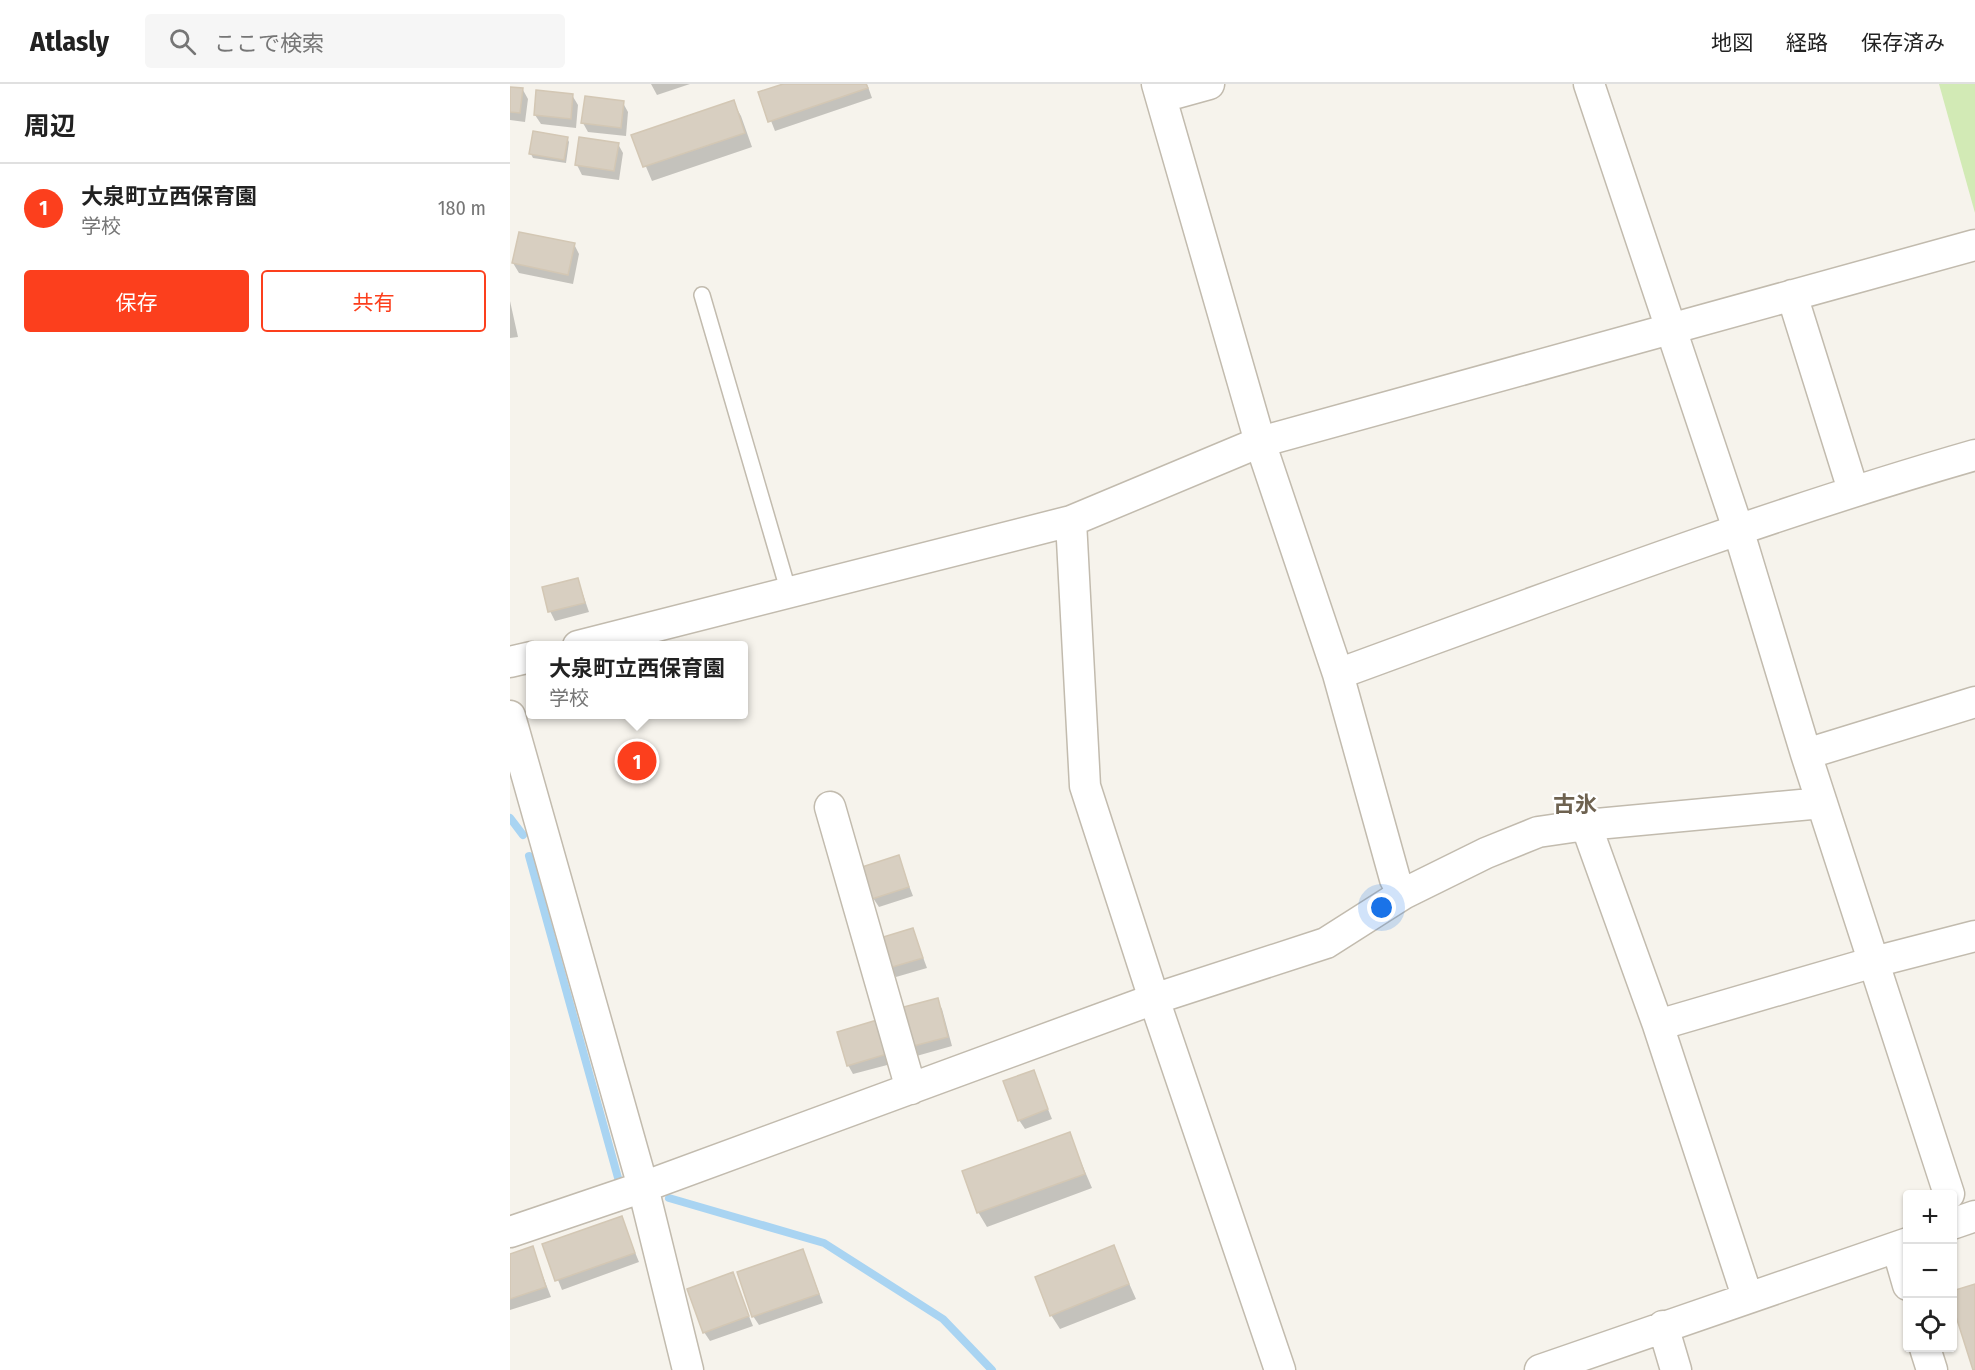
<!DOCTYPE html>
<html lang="ja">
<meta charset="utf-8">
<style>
body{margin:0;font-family:"Fira Sans Condensed","Noto Sans JP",sans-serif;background:#f6f6f6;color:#222}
.controls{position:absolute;right:18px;bottom:18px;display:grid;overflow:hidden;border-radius:6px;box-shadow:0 2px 4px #0004}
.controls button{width:54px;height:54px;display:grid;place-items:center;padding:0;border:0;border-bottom:2px solid #e0e0e0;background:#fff;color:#222;font:30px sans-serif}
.you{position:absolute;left:872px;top:824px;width:21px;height:21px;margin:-15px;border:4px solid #fff;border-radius:50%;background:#1a73e8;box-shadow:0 0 0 9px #1a73e833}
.badge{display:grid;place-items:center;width:39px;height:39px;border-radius:50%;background:#fc3f1d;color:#fff;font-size:20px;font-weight:700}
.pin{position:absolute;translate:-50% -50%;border:3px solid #fff;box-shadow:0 2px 6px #0006}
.popup{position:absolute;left:16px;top:557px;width:222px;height:78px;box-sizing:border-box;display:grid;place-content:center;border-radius:6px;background:#fff;filter:drop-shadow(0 2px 4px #0005);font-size:20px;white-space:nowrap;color:#767676}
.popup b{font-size:22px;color:#222}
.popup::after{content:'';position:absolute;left:50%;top:100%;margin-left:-12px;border:12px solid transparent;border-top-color:#fff}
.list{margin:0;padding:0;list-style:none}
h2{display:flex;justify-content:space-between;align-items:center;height:78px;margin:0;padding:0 24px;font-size:26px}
h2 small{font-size:20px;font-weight:400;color:#767676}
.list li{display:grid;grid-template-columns:39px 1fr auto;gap:18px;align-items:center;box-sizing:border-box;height:90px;padding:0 24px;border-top:2px solid #e0e0e0}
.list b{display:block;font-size:22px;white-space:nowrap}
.list p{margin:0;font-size:20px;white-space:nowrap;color:#767676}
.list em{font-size:20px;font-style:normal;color:#767676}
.actions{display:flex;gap:12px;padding:18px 24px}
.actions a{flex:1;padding:14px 0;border:2px solid #fc3f1d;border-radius:6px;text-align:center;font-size:21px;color:#fc3f1d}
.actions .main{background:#fc3f1d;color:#fff}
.icon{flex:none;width:33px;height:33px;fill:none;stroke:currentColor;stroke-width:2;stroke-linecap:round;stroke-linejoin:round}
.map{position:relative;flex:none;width:1465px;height:1286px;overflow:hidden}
header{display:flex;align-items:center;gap:36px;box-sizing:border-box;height:84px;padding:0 30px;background:#fff;border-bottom:2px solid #e0e0e0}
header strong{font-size:28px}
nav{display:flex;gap:33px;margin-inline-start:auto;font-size:21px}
.search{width:420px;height:54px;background:#f6f6f6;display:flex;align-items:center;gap:15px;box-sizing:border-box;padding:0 21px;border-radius:6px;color:#767676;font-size:22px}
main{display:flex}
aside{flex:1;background:#fff}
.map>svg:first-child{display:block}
</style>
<header>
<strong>Atlasly</strong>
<div class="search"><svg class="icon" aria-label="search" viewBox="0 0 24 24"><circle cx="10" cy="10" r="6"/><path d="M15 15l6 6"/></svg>ここで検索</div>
<nav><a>地図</a><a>経路</a><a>保存済み</a></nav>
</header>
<main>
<aside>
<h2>周辺<small></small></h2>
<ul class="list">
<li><span class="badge">1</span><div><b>大泉町立西保育園</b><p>学校</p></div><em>180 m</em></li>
</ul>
<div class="actions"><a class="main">保存</a><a>共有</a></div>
</aside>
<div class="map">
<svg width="1465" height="1286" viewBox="0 0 1465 1286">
<rect width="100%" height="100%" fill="#f6f3ec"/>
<!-- green -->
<path fill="#d2eab5" d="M1429 0H1465V129Z"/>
<!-- shadow -->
<path fill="#0003" d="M141 0H180L147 11Z
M278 0H357L362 14 265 47 250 9Z
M0 4 13 6 18 15 15 38 0 36Z
M62 11 68 21 66 44 31 40 25 31Z
M223 18 231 32 242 63 142 97 123 52Z
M113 19 118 28 116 52 78 48 73 39Z
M57 54 59 58 56 79 23 74 21 70Z
M108 60 113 69 109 96 72 91 67 81Z
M64 160 69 170 63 200 9 189 3 179Z
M0 217 8 253 0 254Z
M68 496 79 528 45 537 40 527Z
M388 773 403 812 369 823 363 814Z
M403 846 417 884 386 893 381 884Z
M427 916 432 925 442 962 403 973 388 926Z
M371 947 381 980 343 990 338 981Z
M523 988 542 1035 515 1045 509 1036Z
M559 1050 582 1104 477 1143 468 1128Z
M111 1134 129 1178 52 1206 34 1161Z
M603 1163 626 1215 550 1245 541 1231Z
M22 1164 41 1213 0 1226V1171Z
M293 1167 313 1219 249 1241 243 1232Z
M222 1190 243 1242 200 1257 194 1248Z"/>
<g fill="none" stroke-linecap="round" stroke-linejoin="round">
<!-- stream -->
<path stroke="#a9d4f2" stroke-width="8" d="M0 734 13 751
M19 772 110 1101
M159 1114 314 1159 433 1235 482 1286"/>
</g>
<!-- building -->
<path fill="#d8cfc1" stroke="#d3c7b4" stroke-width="1.5" d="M273 0H356L358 4 258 38 248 8Z
M0 3 13 4 10 29 0 28Z
M26 6 63 10 61 35 24 31Z
M75 12 114 17 111 44 71 39Z
M224 16 235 49 133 83 121 51Z
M23 47 58 53 54 76 19 70Z
M69 53 109 59 104 87 65 81Z
M9 148 65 159 58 191 2 179Z
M68 494 75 519 38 528 32 503Z
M389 771 399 803 362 815 352 783Z
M403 844 413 874 379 884 370 854Z
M428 914 438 953 396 964 386 925Z
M367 936 377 970 337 982 327 948Z
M524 986 538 1025 508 1037 493 997Z
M560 1048 575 1090 467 1129 452 1087Z
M112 1132 125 1169 45 1197 32 1160Z
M604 1161 619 1200 540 1232 525 1193Z
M23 1162 36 1203 0 1215V1170Z
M293 1165 309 1210 242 1233 227 1188Z
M223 1188 239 1232 193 1249 177 1205Z
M1465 1200V1286H1463L1442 1220V1207Z"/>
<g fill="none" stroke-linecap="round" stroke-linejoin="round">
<!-- lane casing -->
<g stroke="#c2bbae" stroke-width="18">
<path id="lane" d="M192 211 279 509"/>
</g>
<!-- street casing -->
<g stroke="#c2bbae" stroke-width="33">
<path id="street" d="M647 0 750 358 828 590 885 795 893 810
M1079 0 1228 445 1296 670 1439 1110
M652 13 699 0
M1282 211 1343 406
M561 437 575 702 644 915 770 1286
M68 562 561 437 750 358 1465 161
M0 578 21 573
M828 590C1039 513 1249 433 1465 371
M0 632 133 1103 178 1286
M1296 670 1465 618
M320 723 401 1005
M1076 741 1148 941 1237 1212
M1148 941 1364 878 1465 852
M1442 1140 1465 1132
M0 1148 133 1103 644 915 816 859 893 810 976 769 1028 748 1076 741 1312 719
M1387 1163 1398 1201
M1153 1242 1166 1286
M1415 1264 1422 1286
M1030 1286 1398 1159"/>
</g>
<!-- lane -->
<use href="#lane" stroke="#fff" stroke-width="15"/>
<!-- street -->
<use href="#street" stroke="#fff" stroke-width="30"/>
</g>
<g text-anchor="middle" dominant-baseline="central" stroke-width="4.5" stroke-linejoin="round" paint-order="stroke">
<!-- quarter labels -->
<g font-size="22" font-weight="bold" fill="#6e6250" stroke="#fff">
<text x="1065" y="720">古氷</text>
</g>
</g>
</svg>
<div class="controls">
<button>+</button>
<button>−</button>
<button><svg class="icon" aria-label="locate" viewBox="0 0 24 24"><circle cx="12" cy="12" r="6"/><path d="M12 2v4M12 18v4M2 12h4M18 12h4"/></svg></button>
</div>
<div class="you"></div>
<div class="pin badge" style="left:127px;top:677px">1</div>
<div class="popup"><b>大泉町立西保育園</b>学校</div>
</div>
</main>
